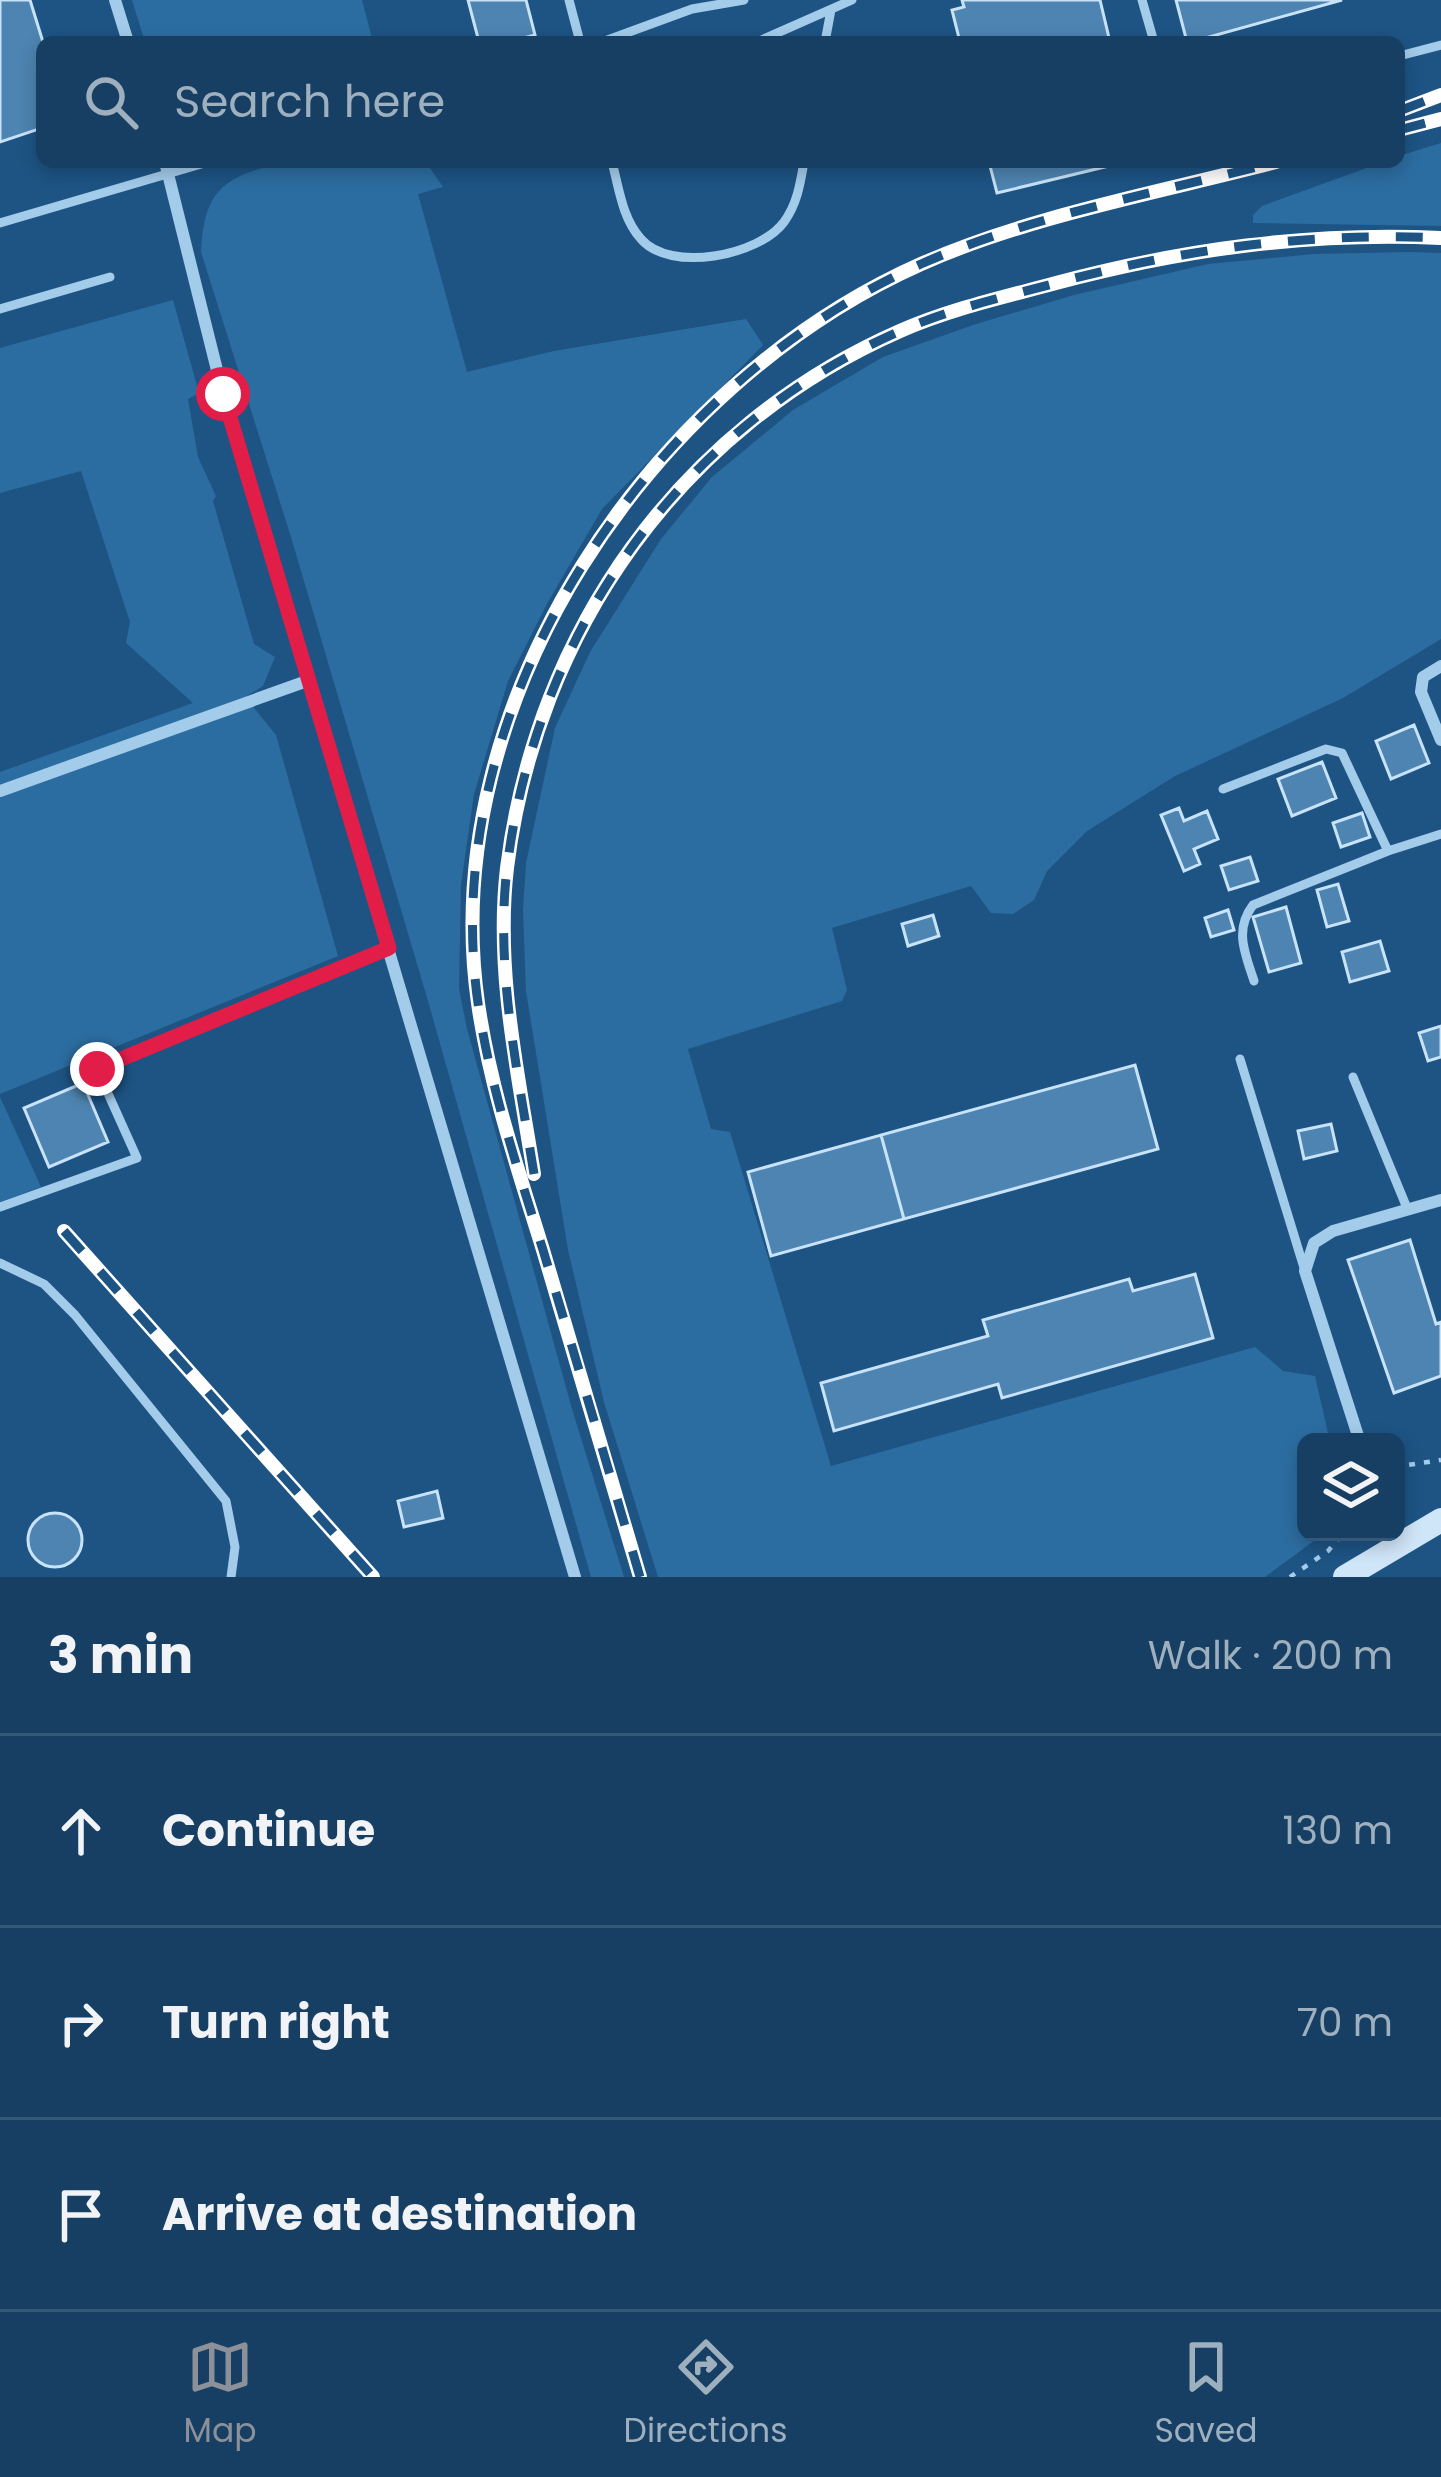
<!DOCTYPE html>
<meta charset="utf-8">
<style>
body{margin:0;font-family:Poppins,sans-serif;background:#234a6c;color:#f1f3f6}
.controls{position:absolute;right:36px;bottom:36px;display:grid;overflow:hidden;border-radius:18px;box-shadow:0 6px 18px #0003}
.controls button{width:108px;height:108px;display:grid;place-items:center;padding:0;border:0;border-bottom:3px solid #355878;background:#163f63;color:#f1f3f6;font:60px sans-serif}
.stop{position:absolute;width:36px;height:36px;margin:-27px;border:9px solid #e11d48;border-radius:50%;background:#fff}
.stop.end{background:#e11d48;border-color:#fff;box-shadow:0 3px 12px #0008}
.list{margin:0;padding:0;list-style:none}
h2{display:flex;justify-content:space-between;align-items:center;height:156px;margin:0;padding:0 48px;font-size:51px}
h2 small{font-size:39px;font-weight:400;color:#9eafbe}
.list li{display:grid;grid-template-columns:78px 1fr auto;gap:36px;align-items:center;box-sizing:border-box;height:192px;padding:0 48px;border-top:3px solid #355878}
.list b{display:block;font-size:45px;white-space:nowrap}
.list em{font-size:39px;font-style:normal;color:#9eafbe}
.icon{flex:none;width:66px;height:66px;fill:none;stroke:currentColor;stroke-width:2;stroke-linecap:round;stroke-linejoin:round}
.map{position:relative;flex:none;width:1441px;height:1577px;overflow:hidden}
.search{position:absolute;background:#163f63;box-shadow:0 6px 18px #0003;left:36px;right:36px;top:36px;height:132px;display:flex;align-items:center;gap:30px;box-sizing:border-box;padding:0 42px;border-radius:18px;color:#9eafbe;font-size:45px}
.sheet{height:732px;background:#163f63}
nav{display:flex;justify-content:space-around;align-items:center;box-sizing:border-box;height:168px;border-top:3px solid #355878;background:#163f63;font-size:33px;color:#9eafbe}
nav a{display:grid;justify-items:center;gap:6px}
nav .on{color:#8c9099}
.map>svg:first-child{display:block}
</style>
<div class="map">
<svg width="1441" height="1577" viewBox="0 0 1441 1577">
<rect width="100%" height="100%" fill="#1d5484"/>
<!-- green -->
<path fill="#2c6da1" d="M132 0H362L373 42H145Z
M1441 143V226L1253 223V215L1262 206 1383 162H1399V156Z
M288 162H426L443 187 418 194 467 372 554 351 746 319 763 345 602 509 548 602 508 681 474 794 461 885 459 989 467 1029 572 1409 624 1577H591L428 1001 291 537 201 252C204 187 226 175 288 162Z
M1409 252 1441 253V639L1343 698 1175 776 1087 831 1047 871 1034 900 1013 914 991 913 971 886 832 928 847 990 842 1001 688 1049 711 1129 730 1132 831 1466 1255 1347 1283 1371 1315 1376 1330 1442H1306V1532H1326L1265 1577H658L604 1402 568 1250 526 991 523 910 526 863 555 728 590 652 661 539 712 477 793 410 883 357 976 324 1074 295 1208 264 1314 254Z
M173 300 199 393 188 399 198 457 216 496 213 501 254 644 275 657 263 686 245 697 276 735 338 956 0 1094V772L193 703 126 643 130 622 81 471 0 493V348Z
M0 1097 41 1187 0 1202Z"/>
<!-- building -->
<path fill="#4e84b1" stroke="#c8e3f8" stroke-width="3" d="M0 0H30L43 42 42 128 0 142Z
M468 0H526L535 35 508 42H479Z
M962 0H1100L1110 42H960L952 10 964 7Z
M1176 0H1342L1191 42H1187Z
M989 162H1117V164L997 193Z
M1414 725 1429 763 1391 779 1376 741Z
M1322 762 1336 798 1292 816 1278 779Z
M1179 808 1184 821 1207 811 1218 839 1194 849 1200 864 1184 871 1161 815Z
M1362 813 1370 837 1341 847 1333 823Z
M1250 857 1258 881 1229 890 1221 866Z
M1338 884 1349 921 1327 927 1317 890Z
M1286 907 1301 963 1269 972 1253 917Z
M1228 910 1234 930 1211 937 1205 918Z
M933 915 939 936 908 946 902 924Z
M1380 941 1389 971 1350 982 1342 952Z
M1441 1026V1057L1428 1061 1419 1033Z
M1135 1065 1158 1149 904 1219 881 1135Z
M83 1083 108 1142 49 1167 24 1108Z
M1331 1124 1337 1151 1304 1159 1298 1131Z
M881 1135 904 1219 771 1256 748 1172Z
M1410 1240 1436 1324 1441 1322V1376L1394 1393 1348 1260Z
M1195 1274 1213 1338 1002 1398 998 1384 834 1431 821 1383 988 1336 983 1320 1129 1279 1133 1291Z
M437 1491 443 1518 404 1527 398 1501Z
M28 1540a27 27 0 1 1 54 0a27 27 0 1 1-54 0Z"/>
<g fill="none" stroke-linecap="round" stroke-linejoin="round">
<!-- path -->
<path stroke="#a3cbea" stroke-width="4.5" stroke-dasharray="6 9" stroke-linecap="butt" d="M1396 1472 1408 1465 1441 1460
M1290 1577 1328 1551 1344 1532"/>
<!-- lane -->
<path stroke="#a3cbea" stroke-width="9" d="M569 0 580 42
M1142 0 1154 42
M602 42 692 9 744 0
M757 42 852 0
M825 42 831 10
M1399 56 1441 45
M612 162C619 188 622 218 641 239 670 273 759 256 784 222 797 204 800 185 804 162
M0 223 208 162
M0 309 110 277
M1223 789 1326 749 1342 753 1388 851 1441 834
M1254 981C1245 953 1234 930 1253 905L1388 851
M1240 1059 1305 1271
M1353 1077 1407 1208
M0 1207 137 1158 97 1069 389 948
M0 1263 44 1284 75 1315 226 1501 235 1547 231 1577"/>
<!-- street -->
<path stroke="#a3cbea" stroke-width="12" d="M115 0 128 42
M165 162 223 394 575 1577
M1441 666 1423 677 1421 692 1441 740
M0 791 307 681
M1360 1442 1305 1271 1314 1243 1333 1231 1441 1200"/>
<!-- secondary -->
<path stroke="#cfe5f8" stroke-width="24" d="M1345 1577 1441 1520"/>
<!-- rail casing -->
<g stroke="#fff" stroke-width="14">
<path id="rail" d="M1399 111 1441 95
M1399 130 1441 119
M534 1174C518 1073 495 970 507 868 536 631 681 427 900 331 950 309 1004 297 1056 283 1184 249 1308 232 1441 238
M64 1231 373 1577
M640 1577C608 1468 576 1359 543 1250 518 1169 490 1088 478 1003 435 702 651 384 921 264 1029 216 1161 192 1276 162"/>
</g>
<!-- rail -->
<use href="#rail" stroke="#1d5484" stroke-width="9" stroke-dasharray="27" stroke-linecap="butt"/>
</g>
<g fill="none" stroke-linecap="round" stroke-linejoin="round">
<!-- route -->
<path stroke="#e11d48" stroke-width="15" d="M97 1069 389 948 223 394"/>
</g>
</svg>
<div class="controls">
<button><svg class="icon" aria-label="layers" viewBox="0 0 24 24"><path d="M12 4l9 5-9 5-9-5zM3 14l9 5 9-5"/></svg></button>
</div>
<div class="stop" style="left:223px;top:394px"></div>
<div class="stop end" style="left:97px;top:1069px"></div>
<div class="search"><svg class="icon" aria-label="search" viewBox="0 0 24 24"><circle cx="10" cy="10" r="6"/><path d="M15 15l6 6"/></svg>Search here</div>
</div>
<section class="sheet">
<h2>3 min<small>Walk · 200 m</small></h2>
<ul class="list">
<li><svg class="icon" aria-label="ahead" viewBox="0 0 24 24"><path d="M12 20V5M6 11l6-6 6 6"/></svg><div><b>Continue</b></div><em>130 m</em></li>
<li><svg class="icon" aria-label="right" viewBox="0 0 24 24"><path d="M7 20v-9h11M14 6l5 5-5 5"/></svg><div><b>Turn right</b></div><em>70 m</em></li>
<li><svg class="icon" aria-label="arrive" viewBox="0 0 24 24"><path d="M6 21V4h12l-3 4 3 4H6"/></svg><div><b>Arrive at destination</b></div></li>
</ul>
</section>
<nav>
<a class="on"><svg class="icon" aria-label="map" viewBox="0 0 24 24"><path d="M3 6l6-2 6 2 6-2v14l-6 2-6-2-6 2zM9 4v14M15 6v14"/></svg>Map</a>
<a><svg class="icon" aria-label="directions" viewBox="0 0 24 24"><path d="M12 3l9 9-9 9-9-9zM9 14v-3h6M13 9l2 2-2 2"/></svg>Directions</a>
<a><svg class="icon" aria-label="saved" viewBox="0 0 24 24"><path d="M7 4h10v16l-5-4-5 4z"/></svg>Saved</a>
</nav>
